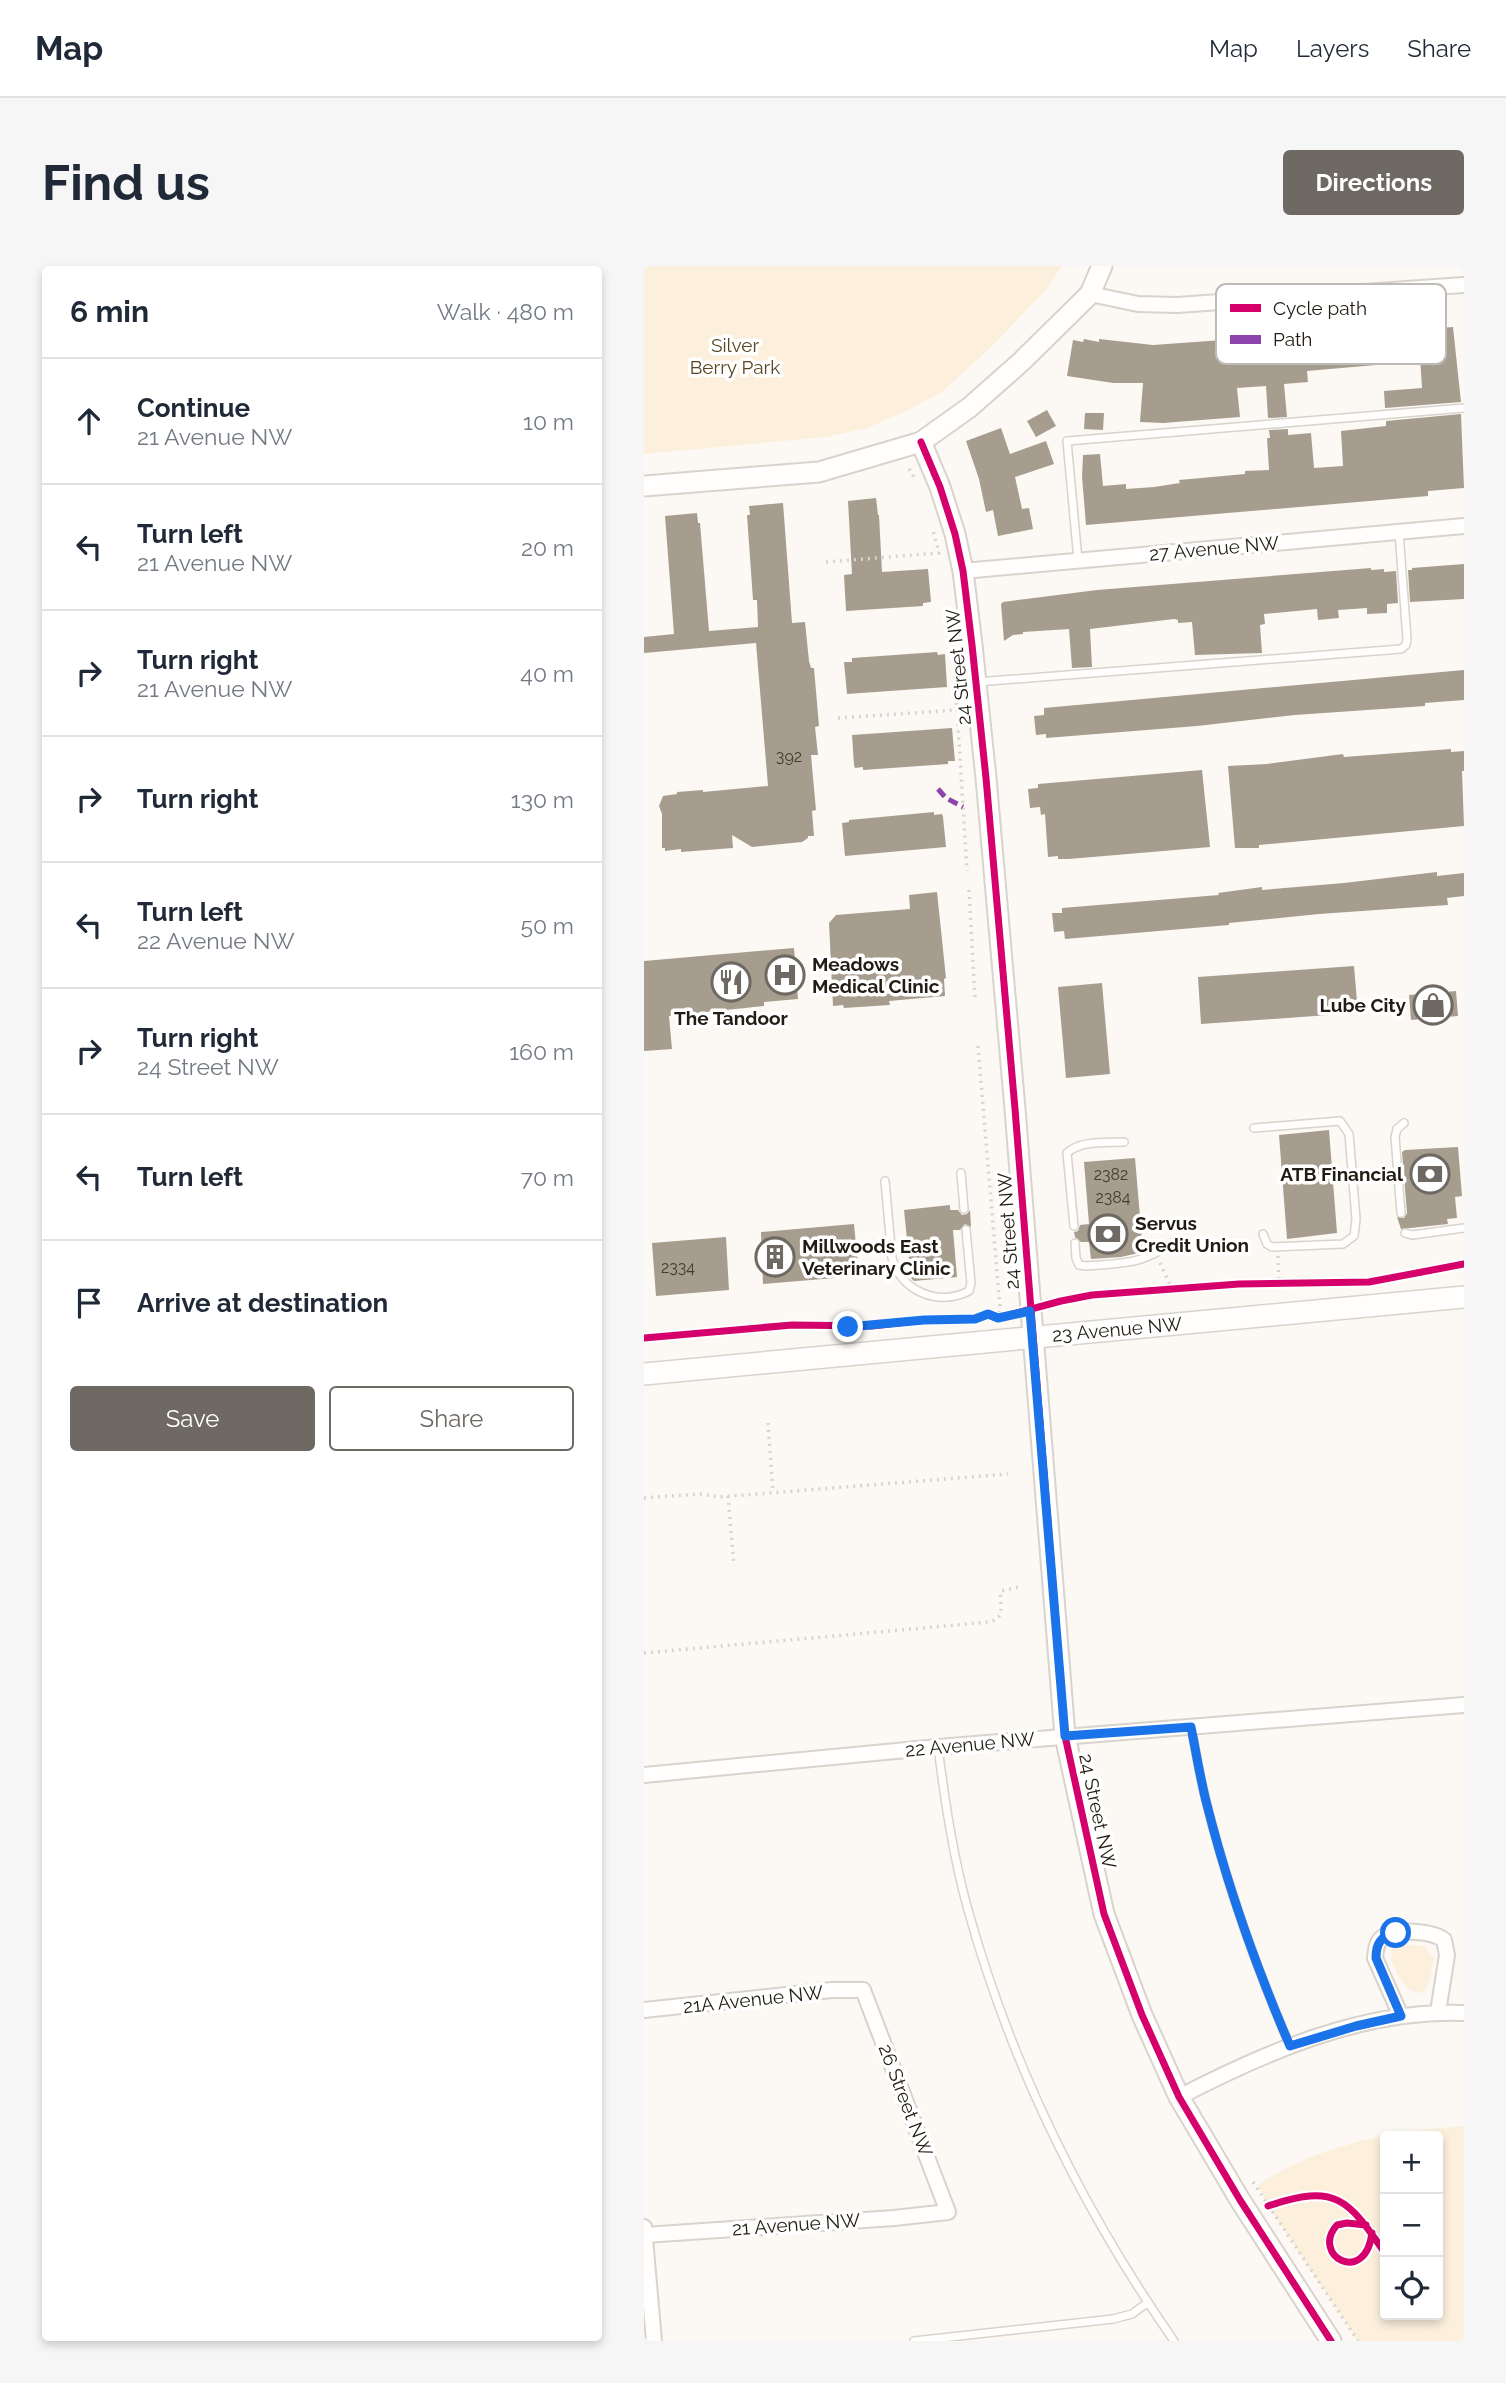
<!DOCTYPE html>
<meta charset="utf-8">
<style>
body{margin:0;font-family:Raleway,sans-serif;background:#f6f6f7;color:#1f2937}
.controls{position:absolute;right:21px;bottom:21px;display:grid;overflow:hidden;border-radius:7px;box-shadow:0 4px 10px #0003}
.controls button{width:63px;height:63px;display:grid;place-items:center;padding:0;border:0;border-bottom:2px solid #e0e1e3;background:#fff;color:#1f2937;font:35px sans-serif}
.stop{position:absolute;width:21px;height:21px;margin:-16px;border:5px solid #1a73e8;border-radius:50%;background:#fff}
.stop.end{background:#1a73e8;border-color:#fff;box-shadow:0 2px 7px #0008}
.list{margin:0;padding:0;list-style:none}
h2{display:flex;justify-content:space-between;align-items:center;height:91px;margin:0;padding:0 28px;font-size:30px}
h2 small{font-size:23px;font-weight:400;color:#747a83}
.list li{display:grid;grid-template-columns:46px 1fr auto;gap:21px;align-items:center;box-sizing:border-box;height:126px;padding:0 28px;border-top:2px solid #e0e1e3}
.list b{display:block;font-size:26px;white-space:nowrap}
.list p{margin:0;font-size:23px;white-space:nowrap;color:#747a83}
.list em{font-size:23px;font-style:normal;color:#747a83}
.actions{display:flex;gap:14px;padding:21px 28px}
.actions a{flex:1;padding:16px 0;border:2px solid #6e6962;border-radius:7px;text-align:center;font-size:24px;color:#6e6962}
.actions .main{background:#6e6962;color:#fff}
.icon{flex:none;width:38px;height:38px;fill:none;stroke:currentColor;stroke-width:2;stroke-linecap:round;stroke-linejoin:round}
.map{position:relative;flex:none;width:820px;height:2075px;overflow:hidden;border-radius:7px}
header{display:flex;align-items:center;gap:42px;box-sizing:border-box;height:98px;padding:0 35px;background:#fff;border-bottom:2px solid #e0e1e3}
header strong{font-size:33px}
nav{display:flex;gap:38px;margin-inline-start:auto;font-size:24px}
.intro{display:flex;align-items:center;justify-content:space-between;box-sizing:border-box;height:168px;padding:0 42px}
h1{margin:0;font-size:49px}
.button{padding:18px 32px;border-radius:7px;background:#6e6962;color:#fff;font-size:24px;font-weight:700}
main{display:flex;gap:42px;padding:0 42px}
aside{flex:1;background:#fff;border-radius:7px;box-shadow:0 4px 10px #0003}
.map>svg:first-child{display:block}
</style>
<header>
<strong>Map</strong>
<nav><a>Map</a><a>Layers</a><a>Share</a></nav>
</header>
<div class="intro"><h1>Find us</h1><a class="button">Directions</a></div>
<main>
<aside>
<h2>6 min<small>Walk · 480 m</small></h2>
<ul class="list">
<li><svg class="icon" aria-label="ahead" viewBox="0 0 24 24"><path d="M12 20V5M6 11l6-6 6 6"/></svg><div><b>Continue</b><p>21 Avenue NW</p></div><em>10 m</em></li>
<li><svg class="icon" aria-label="left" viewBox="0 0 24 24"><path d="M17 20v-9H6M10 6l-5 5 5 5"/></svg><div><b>Turn left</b><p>21 Avenue NW</p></div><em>20 m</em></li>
<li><svg class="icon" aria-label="right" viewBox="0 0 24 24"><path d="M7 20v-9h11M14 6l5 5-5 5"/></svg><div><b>Turn right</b><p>21 Avenue NW</p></div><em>40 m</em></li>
<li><svg class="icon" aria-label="right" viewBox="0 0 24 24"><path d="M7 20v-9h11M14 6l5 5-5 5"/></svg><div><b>Turn right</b></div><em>130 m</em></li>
<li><svg class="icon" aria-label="left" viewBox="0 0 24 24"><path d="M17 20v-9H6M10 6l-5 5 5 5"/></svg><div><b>Turn left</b><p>22 Avenue NW</p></div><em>50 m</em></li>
<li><svg class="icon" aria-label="right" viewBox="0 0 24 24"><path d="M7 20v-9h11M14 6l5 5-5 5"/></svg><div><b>Turn right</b><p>24 Street NW</p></div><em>160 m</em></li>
<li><svg class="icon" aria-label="left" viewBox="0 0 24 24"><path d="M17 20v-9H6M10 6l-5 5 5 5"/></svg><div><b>Turn left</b></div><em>70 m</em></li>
<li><svg class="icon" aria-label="arrive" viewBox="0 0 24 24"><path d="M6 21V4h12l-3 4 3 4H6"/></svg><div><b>Arrive at destination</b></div></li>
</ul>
<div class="actions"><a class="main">Save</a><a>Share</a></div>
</aside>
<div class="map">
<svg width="820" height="2075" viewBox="0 0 820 2075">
<rect width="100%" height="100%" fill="#fcf8f4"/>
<!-- green -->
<path fill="#fcf0dd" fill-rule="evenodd" d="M0 0H418L401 25 346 82 298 126 258 147 223 162 183 171 0 188Z
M758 1678 780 1680 790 1692 786 1714 780 1726C762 1731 754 1707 747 1695L748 1684Z
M820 1860V2075H714L624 1940 614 1919C675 1878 749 1865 820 1860ZM741 1870H794V2049H741Z"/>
<!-- building -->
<path fill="#a69d8e" d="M769 59V64L809 61 817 136 741 142 740 125 778 122 776 91 732 94V99L663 105 664 116 640 118 643 151 624 152 622 120 593 122 596 151 519 157 496 156 499 117H469L423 110 429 74 439 76 440 73 455 76V73L509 79 636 70 637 72 675 69V66Z
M403 144 412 160 392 171 383 155Z
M441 147H460L459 164 440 163Z
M817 148 820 222 784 225V230L442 259 438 211 439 189 456 188 459 220 482 218V223L510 221 536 217 535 214 601 208V205L625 204 623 172H626L625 164 644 163V169L667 167 670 202 699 200 697 165 742 160V155Z
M357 162 366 188 402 175 410 198 371 211 378 243 385 242 389 263 354 270 349 244 342 246 335 213 322 175Z
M232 232 234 249H235L238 306 284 303 287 336 279 337V340L202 345 200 309 208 308 204 235Z
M139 237 148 357 161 356 165 395 167 402H170L175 460 171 461 174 489H167L172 544 168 545 170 570H164V572L158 576 108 581 88 569 89 582 37 586V583L21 585V582H18V548L15 540 19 530 33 528V526L59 524V526L124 520 112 377 0 387V371L30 368 21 250 53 247 54 257H56L65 365 114 361 113 334H109L103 249H106L105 240Z
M820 298V333L766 336 764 304H768V302Z
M727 302V304L740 303V306L752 305 754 337 743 338V347L723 348V342L694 344 695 352 674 354 673 343 620 348 621 358 616 359 618 387 551 389 548 356 534 357V354L530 353 446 363 448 401 428 402 425 363 379 366V368L369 369 360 375 357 338 359 336 453 324Z
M293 386 294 389 301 388 303 421 203 428 200 396H208V392Z
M820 404V434L781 437V440L651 449 553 460 402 472V468L392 469 390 450 400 449V442Z
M308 462 311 495H304V498L219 504V501L211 502 210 499 208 469Z
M807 483V486L820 485V505H818L820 560 615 579V582H591L584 500 623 498 699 488 700 491Z
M558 504 566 581 425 593H414V590L404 591 401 548 397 549 396 541 386 542 384 523 394 522V518Z
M290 546V549L298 548 299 551 302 581 201 590 198 557 205 556V554Z
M793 606V610L820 607V630L803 632 804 639 675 648 585 657V659L573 660 421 673 420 665 410 666 408 647H418V642L575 629 574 627 618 621V624L700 617Z
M293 626 302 712 300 713 301 730 245 735 246 739 200 742 199 739 189 740 185 657 192 649 266 643 265 629Z
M150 682 154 733 120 736V740L25 750 28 783 0 785V695Z
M710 700 714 747 557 758 554 711Z
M458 717 466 808 422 812 414 721Z
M812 725 814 750 767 754 765 729Z
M685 864 693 967 643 973 635 869Z
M814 881 818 930 811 931 813 952 803 953 804 958 757 963 753 951 760 952 763 947 758 886 761 884Z
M491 892 499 986 477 991 447 993 445 976H437L431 971 430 966 434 965 436 959 445 958 440 896Z
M306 939V944H314L318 949 323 948 326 944 327 961 321 958 316 964H309L313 1011 270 1015 267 1012 260 944Z
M210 958 215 1010 119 1018 117 966Z
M82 971 85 1024 12 1030 8 977Z"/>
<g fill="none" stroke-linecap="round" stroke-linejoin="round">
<!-- service casing -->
<g stroke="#d8d3cd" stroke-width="10">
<path id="service" d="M434 294 423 175 820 142
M333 416 757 383 762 379 763 373 755 266
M610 862 696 855 705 868 712 953 710 970 699 978 628 981 623 978 619 968
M317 907 320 943
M241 915 248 992C257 1025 294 1041 325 1025L327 1017 322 964
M757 947 751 871 753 863 760 857
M430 960 423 887C437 874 462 877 480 876
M761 967 768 969 820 962
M431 977 432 992 435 999 442 1000C479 997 498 999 529 976
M547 1461C552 1486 556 1511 562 1535 583 1619 612 1701 646 1780
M294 1481C301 1536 309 1590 324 1644 367 1798 439 1944 530 2075
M270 2075 469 2053 488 2048 503 2037"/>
</g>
<!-- minor casing -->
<g stroke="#d8d3cd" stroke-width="18">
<path id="minor" d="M446 28 494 38 533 39 820 19
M319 305 820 260
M0 1509 294 1481 820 1439
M0 1744 188 1724H219L304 1946 250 1952 1 1969
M757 1750 731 1692C732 1684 732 1676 739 1671 750 1662 789 1665 800 1674L803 1689 794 1746
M535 1831C622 1786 720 1743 820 1747
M0 1961 10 2075"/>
</g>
<!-- tertiary casing -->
<g stroke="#d8d3cd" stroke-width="23">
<path id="tertiary" d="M277 176 296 221 311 268 319 305 328 379 342 512 371 843 421 1470 460 1648 498 1749 535 1831 596 1934 687 2075
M0 220 175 206 277 176 326 141 378 95 446 28 458 0"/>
</g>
<!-- secondary casing -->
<g stroke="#d8d3cd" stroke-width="24">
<path id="secondary" d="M0 1108 820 1031"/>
</g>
<!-- path -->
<path stroke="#d5d4d3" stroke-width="3.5" stroke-dasharray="2 5" stroke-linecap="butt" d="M265 203 271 213
M182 296 295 287 289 264
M308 381 313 444
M194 452 313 444 323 605
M325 624 331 732
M334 780 356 1042 354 1052
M634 990 635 1017
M516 997 528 1023
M124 1157 129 1226
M84 1230 90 1300
M0 1232 56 1228 75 1231 364 1208
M0 1387 345 1356C363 1352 355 1338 357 1325L375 1321
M609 1916 714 2075"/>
<!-- service -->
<use href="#service" stroke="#fffefd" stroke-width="7"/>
<!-- minor -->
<use href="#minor" stroke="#fffefd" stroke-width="14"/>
<!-- tertiary -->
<use href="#tertiary" stroke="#fffefd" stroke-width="19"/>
<!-- secondary -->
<use href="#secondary" stroke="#fffefd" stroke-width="21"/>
<!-- quiet -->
<path stroke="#8e44ad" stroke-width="5" stroke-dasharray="10 5" stroke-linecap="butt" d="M294 523 302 532 319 541"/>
<!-- cycleway casing -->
<g stroke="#fff" stroke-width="11">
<path id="cycleway" d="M277 176 296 221 311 268 319 305 328 379 342 512 371 843 421 1470 460 1648 498 1749 535 1831 596 1934 687 2075
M0 1072 148 1059 228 1060 280 1054 331 1053 344 1048 354 1052 417 1035 448 1029 595 1018 725 1016 820 998
M624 1940C692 1917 704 1933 741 1987
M722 1959 703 1957 693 1959C666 1989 721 2021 728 1967"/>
</g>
<!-- cycleway -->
<use href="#cycleway" stroke="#d6006c" stroke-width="7"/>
</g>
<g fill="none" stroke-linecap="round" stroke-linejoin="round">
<!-- route -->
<path stroke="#1a73e8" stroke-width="9" d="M204 1061 280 1054 331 1053 344 1048 354 1052 386 1045 421 1470 547 1461C552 1486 556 1511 562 1535 583 1619 612 1701 646 1780L712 1760 757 1750 732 1692C732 1677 737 1670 752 1667"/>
</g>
<!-- icons -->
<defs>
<g id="hospital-ring" transform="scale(2.0125)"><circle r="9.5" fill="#fff" stroke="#6e6962" stroke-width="1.5"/><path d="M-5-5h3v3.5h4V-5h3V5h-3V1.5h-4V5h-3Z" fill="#6e6962"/></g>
<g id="restaurant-ring" transform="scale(2.0125)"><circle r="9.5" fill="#fff" stroke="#6e6962" stroke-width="1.5"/><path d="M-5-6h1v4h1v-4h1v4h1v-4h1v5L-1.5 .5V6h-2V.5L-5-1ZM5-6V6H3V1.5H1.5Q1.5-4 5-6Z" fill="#6e6962"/></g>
<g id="shop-ring" transform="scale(2.0125)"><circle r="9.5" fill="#fff" stroke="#6e6962" stroke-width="1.5"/><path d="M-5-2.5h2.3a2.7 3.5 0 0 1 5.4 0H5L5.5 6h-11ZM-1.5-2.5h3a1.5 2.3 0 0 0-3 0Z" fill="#6e6962"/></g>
<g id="bank-ring" transform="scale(2.0125)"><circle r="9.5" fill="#fff" stroke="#6e6962" stroke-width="1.5"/><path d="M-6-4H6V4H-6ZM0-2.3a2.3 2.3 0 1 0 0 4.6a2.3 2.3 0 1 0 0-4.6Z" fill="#6e6962"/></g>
<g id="building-ring" transform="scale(2.0125)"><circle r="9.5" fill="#fff" stroke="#6e6962" stroke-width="1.5"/><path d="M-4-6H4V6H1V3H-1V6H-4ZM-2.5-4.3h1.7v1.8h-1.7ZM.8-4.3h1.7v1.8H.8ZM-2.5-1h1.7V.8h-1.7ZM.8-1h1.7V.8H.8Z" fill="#6e6962"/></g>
</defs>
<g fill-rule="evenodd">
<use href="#hospital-ring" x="141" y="709"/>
<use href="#restaurant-ring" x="87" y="716"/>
<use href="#shop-ring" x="789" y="739"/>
<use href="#bank-ring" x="786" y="908"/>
<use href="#bank-ring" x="464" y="968"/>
<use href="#building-ring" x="131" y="991"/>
</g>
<g text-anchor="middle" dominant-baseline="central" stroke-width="7" stroke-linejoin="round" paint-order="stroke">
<!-- number labels -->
<g font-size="16" fill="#423c32">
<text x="145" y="490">392</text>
<text x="467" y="908">2382</text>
<text x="469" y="931">2384</text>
<text x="34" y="1001">2334</text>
</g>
<!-- park labels -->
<g font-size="19" fill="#594521" stroke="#fff">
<text x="91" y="79">Silver<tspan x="91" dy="22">Berry Park</tspan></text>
</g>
<!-- street labels -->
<g font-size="19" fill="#211c14" stroke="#fff">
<text transform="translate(570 282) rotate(-5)">27 Avenue NW</text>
<text transform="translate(314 401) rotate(-96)">24 Street NW</text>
<text transform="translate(364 965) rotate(-94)">24 Street NW</text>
<text transform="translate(473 1063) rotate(-5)">23 Avenue NW</text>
<text transform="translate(326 1478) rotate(-5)">22 Avenue NW</text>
<text transform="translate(454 1545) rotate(78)">24 Street NW</text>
<text transform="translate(109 1733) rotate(-6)">21A Avenue NW</text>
<text transform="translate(262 1834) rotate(69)">26 Street NW</text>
<text transform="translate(152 1958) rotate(-4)">21 Avenue NW</text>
</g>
<!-- poi labels -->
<g font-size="19" font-weight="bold" fill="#211c14" stroke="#fff" text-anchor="start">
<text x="168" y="698">Meadows<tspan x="168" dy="22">Medical Clinic</tspan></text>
<text x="762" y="739" text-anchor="end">Lube City</text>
<text x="87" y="752" text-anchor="middle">The Tandoor</text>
<text x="759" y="908" text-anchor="end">ATB Financial</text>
<text x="491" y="957">Servus<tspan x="491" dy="22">Credit Union</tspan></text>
<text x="158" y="980">Millwoods East<tspan x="158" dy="22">Veterinary Clinic</tspan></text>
</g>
</g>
<!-- legend -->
<rect x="572" y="18" width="230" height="80" rx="10" fill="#fff" stroke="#bcbbb8" stroke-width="2"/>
<rect x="586" y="38" width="31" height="8" fill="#d6006c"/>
<rect x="586" y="69" width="31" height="9" fill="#8e44ad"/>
<g font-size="19" fill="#211c14">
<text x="629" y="49">Cycle path</text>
<text x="629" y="80">Path</text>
</g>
</svg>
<div class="controls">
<button>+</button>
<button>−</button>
<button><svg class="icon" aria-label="locate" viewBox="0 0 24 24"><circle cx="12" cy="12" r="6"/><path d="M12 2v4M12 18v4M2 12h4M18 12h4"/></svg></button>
</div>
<div class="stop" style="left:752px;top:1667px"></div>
<div class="stop end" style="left:204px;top:1061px"></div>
</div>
</main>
